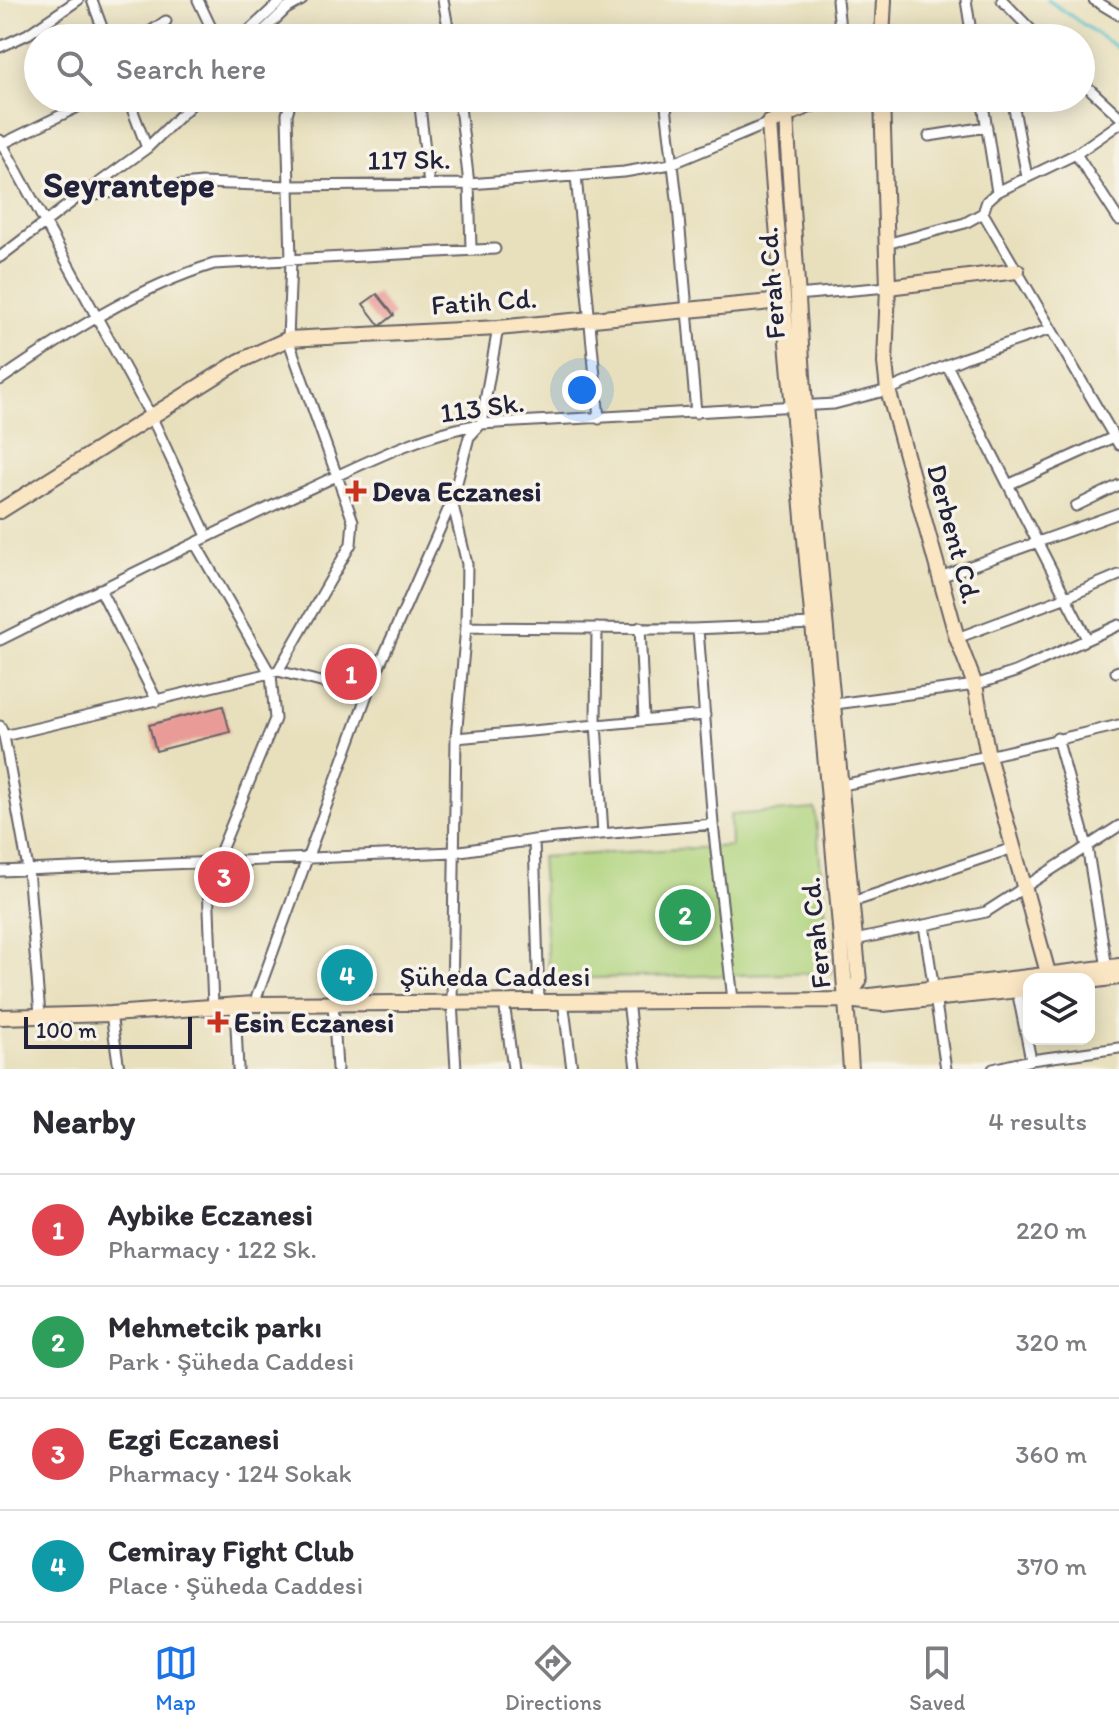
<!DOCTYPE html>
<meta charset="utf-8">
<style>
body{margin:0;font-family:Itim,sans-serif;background:#f7f7f7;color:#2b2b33}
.controls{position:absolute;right:24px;bottom:24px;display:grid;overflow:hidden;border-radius:16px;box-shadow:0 4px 20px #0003}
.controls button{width:72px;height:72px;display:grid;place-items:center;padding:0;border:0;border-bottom:2px solid #e1e1e2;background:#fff;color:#2b2b33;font:40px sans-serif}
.scale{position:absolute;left:24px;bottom:20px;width:168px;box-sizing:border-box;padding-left:8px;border:4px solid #22223b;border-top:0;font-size:22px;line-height:28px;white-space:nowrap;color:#22223b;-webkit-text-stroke:6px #f7f3e8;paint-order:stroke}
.you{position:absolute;left:582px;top:390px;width:28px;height:28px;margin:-20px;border:6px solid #fff;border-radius:50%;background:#1a73e8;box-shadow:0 0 0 12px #1a73e833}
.badge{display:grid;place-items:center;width:52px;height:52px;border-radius:50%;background:#1a73e8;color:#fff;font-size:26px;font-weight:700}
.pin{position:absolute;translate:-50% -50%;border:4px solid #fff;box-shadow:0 2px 8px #0006}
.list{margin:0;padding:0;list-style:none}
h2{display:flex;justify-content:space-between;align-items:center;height:104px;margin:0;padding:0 32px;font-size:34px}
h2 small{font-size:26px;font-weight:400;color:#7c7c81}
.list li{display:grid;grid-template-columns:52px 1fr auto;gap:24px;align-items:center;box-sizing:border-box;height:112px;padding:0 32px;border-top:2px solid #e1e1e2}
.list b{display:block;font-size:30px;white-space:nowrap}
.list p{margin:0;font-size:26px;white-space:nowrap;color:#7c7c81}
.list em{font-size:26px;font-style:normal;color:#7c7c81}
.icon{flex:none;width:44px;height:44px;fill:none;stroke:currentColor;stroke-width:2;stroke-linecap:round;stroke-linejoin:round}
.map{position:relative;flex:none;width:1119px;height:1069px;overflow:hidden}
.search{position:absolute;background:#fff;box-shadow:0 4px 20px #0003;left:24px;right:24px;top:24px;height:88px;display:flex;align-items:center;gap:20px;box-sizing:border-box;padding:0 28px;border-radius:44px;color:#7c7c81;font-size:30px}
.sheet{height:552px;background:#fff}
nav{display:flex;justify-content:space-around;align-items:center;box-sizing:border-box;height:112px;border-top:2px solid #e1e1e2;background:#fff;font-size:22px;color:#7c7c81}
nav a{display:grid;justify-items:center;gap:4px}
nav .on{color:#1a73e8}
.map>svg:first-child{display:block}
</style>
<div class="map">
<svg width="1119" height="1069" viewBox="0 0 1119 1069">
<rect width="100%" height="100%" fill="#f7f3e8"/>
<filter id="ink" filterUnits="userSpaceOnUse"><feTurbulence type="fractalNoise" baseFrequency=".0125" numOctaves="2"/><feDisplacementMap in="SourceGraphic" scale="16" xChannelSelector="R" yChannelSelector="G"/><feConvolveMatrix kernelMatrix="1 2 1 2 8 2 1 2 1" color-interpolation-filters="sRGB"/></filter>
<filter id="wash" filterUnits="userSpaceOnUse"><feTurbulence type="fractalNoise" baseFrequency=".006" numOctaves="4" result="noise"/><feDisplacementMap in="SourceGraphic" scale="32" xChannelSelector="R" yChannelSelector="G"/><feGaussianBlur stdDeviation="1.8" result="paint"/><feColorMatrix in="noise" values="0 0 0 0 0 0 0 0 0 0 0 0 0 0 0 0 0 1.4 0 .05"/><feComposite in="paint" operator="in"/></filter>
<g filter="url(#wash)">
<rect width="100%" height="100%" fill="#e8e0bd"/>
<!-- green -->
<path fill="#aed37c" stroke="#687a5c" stroke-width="2" d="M815 809 831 973 549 979 541 857 731 846 730 815Z"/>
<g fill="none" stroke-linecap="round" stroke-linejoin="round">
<!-- stream -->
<path stroke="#53c0cc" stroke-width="3" d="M1048 0 1119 49"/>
</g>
<g id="blocks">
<!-- building -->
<path fill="#e99b97" d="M377 294 394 315 380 326 363 304Z
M223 706 230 732 156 751 149 725Z
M355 967 356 981H339V968Z"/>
</g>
</g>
<g filter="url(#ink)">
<use href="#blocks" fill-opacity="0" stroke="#676468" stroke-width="2"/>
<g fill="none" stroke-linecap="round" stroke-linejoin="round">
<!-- street casing -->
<g stroke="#676468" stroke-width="13">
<path id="street" d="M92 0 106 38
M198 0 216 38
M443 0 450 38
M837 0 841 38
M966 0 972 38
M1002 0 1039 38
M1094 0 1119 15
M141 38 166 21
M241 38 282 0
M256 38 286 9 302 0
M0 47 28 34 78 0
M1081 81 1119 116
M128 98 147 148
M419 98 429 185
M459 98 469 184 471 248
M665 98 678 207 696 413
M982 98 997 192
M1012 98 1027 177
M929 136 987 127
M0 140 152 418 207 536
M0 145 96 98
M1076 154 1119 220
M576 176 599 419
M81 196 147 148 198 98
M983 213 1119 445
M886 244 965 223 983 213 987 201 997 192 1076 154 1119 124
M0 257 77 198 119 191 202 183 290 186 469 184 624 172 671 164 769 123
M796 295 888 287
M947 365 1087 639
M0 380C67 334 136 288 214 264L495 249
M1010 484 1114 437
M452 501 467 564 466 627 456 738 452 1002 456 1069
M1076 506 1119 485
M195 543 271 675 275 719 217 860
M940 577 1119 513
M100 589 157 701
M466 627 692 629 813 624
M640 627 644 720
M597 628 596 723 603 834
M698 629 713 824 733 1000
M957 638 1064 598 1119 575
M0 640C99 590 199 540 300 493 357 467 418 434 481 424L834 404 888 390 964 358 1051 329
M278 671 367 694
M1116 672 1119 671
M828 705 975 685 1015 672 1119 625
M0 726 4 736 28 869 40 1015
M4 736 278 671 351 544 353 521 288 339 291 260 287 114 292 98
M456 738 705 715
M1057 738 1087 846 1107 968
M837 786 988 756 1119 725
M534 840 539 1002
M207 861 213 1006
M0 871 454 852 534 840 713 824
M852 902 1013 848
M924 925 946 1069
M855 940 986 912 1119 826
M1017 990 1031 1060
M563 1001 572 1069
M628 1001 636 1069
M504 1002 513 1069
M333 1003 337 1069
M254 1004 369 689 452 501 469 437 481 424 498 328
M235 1005 238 1069
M111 1014 119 1069
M993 1069 1031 1060 1119 1048"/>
</g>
<!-- secondary casing -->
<g stroke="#676468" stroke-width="18">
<path id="secondary" d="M882 38 884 0
M825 98 769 123C792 439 829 753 851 1069
M882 98 888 287 885 363 888 390 957 638 975 685 988 756 1048 973
M786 116 805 406 859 981 846 1000
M888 287 1017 271
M0 511 240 361 288 339 498 328 782 301
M1089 981 1119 977
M862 997 1119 966
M0 1017 111 1014 254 1004 846 1000 883 1004 1029 989"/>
</g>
<!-- street -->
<use href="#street" stroke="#fff" stroke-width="9"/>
<!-- secondary -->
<use href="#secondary" stroke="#fbe6c4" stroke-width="14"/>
</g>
</g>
<!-- markers -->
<g fill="#c8321e" stroke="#f7f3e8" stroke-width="3">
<path d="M352 479h8v8h8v8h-8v8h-8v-8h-8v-8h8z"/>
<path d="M214 1010h8v8h8v8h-8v8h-8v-8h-8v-8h8z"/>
</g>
<g text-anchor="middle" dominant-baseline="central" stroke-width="7" stroke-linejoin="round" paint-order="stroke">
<!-- street labels -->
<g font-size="28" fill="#22223b" stroke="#f7f3e8">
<text transform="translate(409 159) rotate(-1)">117 Sk.</text>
<text transform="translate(771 283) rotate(-94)">Ferah Cd.</text>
<text transform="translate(484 301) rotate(-4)">Fatih Cd.</text>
<text transform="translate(482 407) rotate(-8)">113 Sk.</text>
<text transform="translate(955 534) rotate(75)">Derbent Cd.</text>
<text transform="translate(815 933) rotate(-96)">Ferah Cd.</text>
<text x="495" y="976">Şüheda Caddesi</text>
</g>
<!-- poi labels -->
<g font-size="28" font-weight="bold" fill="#22223b" stroke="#f7f3e8" text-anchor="start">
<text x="372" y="491">Deva Eczanesi</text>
<text x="234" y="1022">Esin Eczanesi</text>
</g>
<!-- district labels -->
<g font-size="36" font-weight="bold" fill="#22223b" stroke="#f7f3e8">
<text x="129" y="184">Seyrantepe</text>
</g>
</g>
</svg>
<div class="controls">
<button><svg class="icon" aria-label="layers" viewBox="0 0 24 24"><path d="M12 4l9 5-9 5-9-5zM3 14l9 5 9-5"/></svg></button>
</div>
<div class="scale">100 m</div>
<div class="you"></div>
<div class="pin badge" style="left:351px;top:674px;background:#e0444e">1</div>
<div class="pin badge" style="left:685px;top:915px;background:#2e9e5b">2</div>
<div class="pin badge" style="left:224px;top:877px;background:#e0444e">3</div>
<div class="pin badge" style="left:347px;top:975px;background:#0f9aa8">4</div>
<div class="search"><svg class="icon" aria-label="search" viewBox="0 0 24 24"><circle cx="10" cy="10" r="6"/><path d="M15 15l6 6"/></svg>Search here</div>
</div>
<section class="sheet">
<h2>Nearby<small>4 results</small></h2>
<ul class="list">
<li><span class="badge" style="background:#e0444e">1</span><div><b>Aybike Eczanesi</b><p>Pharmacy · 122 Sk.</p></div><em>220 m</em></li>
<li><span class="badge" style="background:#2e9e5b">2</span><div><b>Mehmetcik parkı</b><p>Park · Şüheda Caddesi</p></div><em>320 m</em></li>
<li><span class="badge" style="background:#e0444e">3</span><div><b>Ezgi Eczanesi</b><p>Pharmacy · 124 Sokak</p></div><em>360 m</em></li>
<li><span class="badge" style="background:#0f9aa8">4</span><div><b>Cemiray Fight Club</b><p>Place · Şüheda Caddesi</p></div><em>370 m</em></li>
</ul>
</section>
<nav>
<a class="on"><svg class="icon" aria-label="map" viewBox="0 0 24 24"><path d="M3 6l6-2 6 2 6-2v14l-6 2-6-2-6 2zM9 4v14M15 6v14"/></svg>Map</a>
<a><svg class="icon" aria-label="directions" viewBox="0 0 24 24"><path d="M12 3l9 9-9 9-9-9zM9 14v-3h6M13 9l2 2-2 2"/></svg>Directions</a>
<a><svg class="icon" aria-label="saved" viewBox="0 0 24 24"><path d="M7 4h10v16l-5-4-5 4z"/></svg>Saved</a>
</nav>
